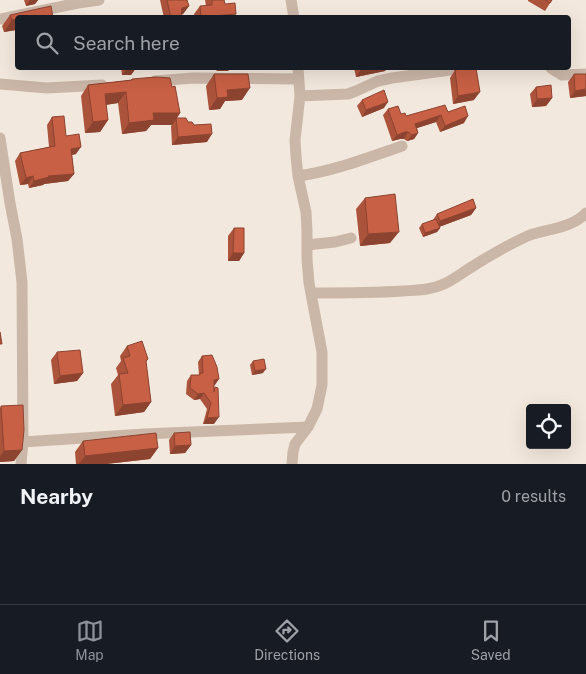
<!DOCTYPE html>
<style>
body{margin:0;font-family:"Public Sans",sans-serif;background:#20242c;color:#f1f3f6}
.controls{position:absolute;right:15px;bottom:15px;display:grid;overflow:hidden;border-radius:5px;box-shadow:0 5px 20px #0002}
.controls button{width:45px;height:45px;display:grid;place-items:center;padding:0;border:0;border-bottom:1px solid #363941;background:#171b24;color:#f1f3f6;font:25px sans-serif}
.list{margin:0;padding:0;list-style:none}
h2{display:flex;justify-content:space-between;align-items:center;height:65px;margin:0;padding:0 20px;font-size:21px}
h2 small{font-size:16px;font-weight:400;color:#9ea1a6}
.icon{flex:none;width:28px;height:28px;fill:none;stroke:currentColor;stroke-width:2;stroke-linecap:round;stroke-linejoin:round}
.map{position:relative;flex:none;width:586px;height:464px;overflow:hidden}
.search{position:absolute;background:#171b24;box-shadow:0 5px 20px #0002;left:15px;right:15px;top:15px;height:55px;display:flex;align-items:center;gap:12px;box-sizing:border-box;padding:0 18px;border-radius:5px;color:#9ea1a6;font-size:19px}
.sheet{height:140px;background:#171b24}
nav{display:flex;justify-content:space-around;align-items:center;box-sizing:border-box;height:70px;border-top:1px solid #363941;background:#171b24;font-size:14px;color:#9ea1a6}
nav a{display:grid;justify-items:center;gap:2px}
nav .on{color:#8c9099}
.map>svg:first-child{display:block}
</style>
<div class="map">
<svg width="586" height="464" viewBox="0 0 586 464">
<rect width="100%" height="100%" fill="#f3e8dd"/>
<g fill="none" stroke-linecap="round" stroke-linejoin="round">
<!-- street -->
<path stroke="#cbb7a8" stroke-width="11" d="M291 0 294 18
M0 19 78 3 99 0
M551 68 562 75 586 74
M155 81 193 78 298 79
M0 84 47 88 102 85
M300 96 348 94 356 91 378 81 392 78 465 68
M0 138 10 203 17 239 22 282 23 442 21 464
M298 176C334 171 367 158 402 146
M307 245 335 242 351 238
M311 293C342 293 372 293 403 291 417 290 431 290 444 284 453 280 462 273 470 268 489 256 509 244 530 235 548 229 572 228 586 213
M23 442 144 434 308 427
M292 464 293 452 295 444 308 427 317 409 322 385V352L309 283 307 259V231L306 212 298 176 296 156 295 140 300 96 298 68"/>
</g>
<!-- wall -->
<path fill="#ac533b" d="M24 0H38L35 4 26 6Z
M160 0H187L189 6 183 14 181 15V18H164Z
M205 0H224L225 4 233 18H195L194 14 200 6H206Z
M528 0H552L545 11 528 1Z
M10 15 18 18V40L16 30 4 32 2 26Z
M121 68H136L131 75H122Z
M354 68H387L385 71 356 77Z
M455 70 474 100 453 104 450 78Z
M214 74 242 100 225 101 220 109 209 110 206 86Z
M574 74 586 96 570 98 568 82Z
M132 79 172 87 180 113 177 118 188 122 207 142 172 145 171 126 172 125H151L146 131 122 134 118 103 106 105 108 120 100 132 85 133 81 96 88 85 131 80Z
M536 87 552 98 546 106 532 107 530 94Z
M362 100 384 108 362 117 357 106Z
M388 109 406 116 448 112 464 123 440 132 436 122 417 128 418 133 414 139 407 141 404 139H400L392 141 383 115Z
M52 117 66 136 76 154 72 155 74 174 68 181 44 184 43 185 29 188 28 184 20 185 15 161 20 153 49 147 47 125Z
M365 198 390 243 360 246 356 209Z
M476 208 471 215 439 227 440 228 437 232 423 237 419 228 422 224 433 220 437 214Z
M234 228 244 253 239 261H228V236Z
M127 346 148 359 146 362 151 402 144 412 115 416 111 384 118 375 116 368 121 361 120 356Z
M57 352 83 373 77 381 54 384 51 360Z
M202 356 215 385H214V389L215 387 214 424H203L207 409 200 399 194 400 186 394 187 381 191 375H199L198 362Z
M253 361 263 373 252 375 250 365Z
M1 406 22 450 14 461 0 462V408Z
M174 433 191 445 185 453 170 454 169 440Z
M83 441 158 448 150 459 106 464H76L75 452Z"/>
<!-- shaded-wall -->
<path fill="#8c4330" d="M30 0H38L35 4 26 6Z
M189 6 183 14 176 16 182 8Z
M236 14 233 18H200Z
M18 19V27L16 30 4 32 12 20Z
M127 68H136L131 75H122Z
M219 68H231L228 71H216Z
M362 68H387L385 71 356 77Z
M250 88 242 100 225 101 220 109 209 110 217 98 227 90Z
M586 89V96L570 98 575 91Z
M126 92 118 103 97 106 105 94Z
M480 92 474 100 453 104 458 96Z
M552 98 546 106 532 107 537 99Z
M388 102 384 108 362 117 366 110Z
M153 113H180L172 125H151L146 131 122 134 129 123Z
M441 115 436 122 411 130 415 124Z
M468 116 464 123 440 132 445 126Z
M108 120 100 132 85 133 93 122Z
M405 132H408L404 139H400L392 141 397 135Z
M418 133 414 139 407 141 412 135Z
M212 134 207 142 172 145 178 137Z
M81 147 76 154 66 156 71 149Z
M74 174 68 181 44 184 43 185 29 188 34 181 48 176Z
M33 176 28 184 20 185 26 178Z
M476 208 471 215 436 228 440 221Z
M440 228 437 232 423 237 425 233Z
M399 232 390 243 360 246 368 234Z
M233 253H244L239 261H228Z
M266 369 263 373 252 375 255 371Z
M83 373 77 381 54 384 60 376Z
M219 379 215 385 210 386 214 380Z
M204 393 200 399 194 400 198 394Z
M151 402 144 412 115 416 123 405Z
M219 417 214 424H203L207 418Z
M191 445 185 453 170 454 175 446Z
M158 448 150 459 106 464H79L85 456Z
M22 450 14 461 0 462V456L4 451Z"/>
<!-- building -->
<path fill="#c86045" stroke="#8c4330" d="M167 0H187L189 6 182 8 181 17 171 18Z
M212 0H224L225 4 235 3 236 14 201 17 200 6 212 5Z
M545 0H552L550 3Z
M51 6 53 18H18V19L12 20 10 15Z
M468 68H476L480 92 458 96 455 70Z
M214 74H248L250 88 227 90 228 97 217 98Z
M574 74H586V89L575 91Z
M156 77 170 78 172 87 175 86 180 113H153L154 120 129 123 126 92 105 94 108 120 93 122 88 85 132 80V79Z
M551 85 552 98 537 99 536 87Z
M384 90 388 102 366 110 362 100Z
M445 105 448 112 465 106 468 116 445 126 441 115 415 124 418 133 412 135 408 132H405L397 135 388 109 398 106 401 114 405 113 406 116Z
M64 116 66 136 79 134 81 147 71 149 74 174 48 176 49 177 34 181 33 176 26 178 20 153 55 146 52 117Z
M176 118H186L188 122H192L194 125 211 124 212 134 178 137Z
M395 194 399 232 368 234 365 198Z
M473 199 476 208 440 221 437 214Z
M436 219 440 228 425 233 422 224Z
M234 228H244V253H233Z
M0 332 2 344H0Z
M142 341 148 359 146 361 151 402 123 405 119 374 128 373 123 358 130 356 127 346Z
M80 350 83 373 60 376 57 352Z
M212 355 217 367 219 379 214 380V392L215 387 218 388 219 417 207 418 211 403 204 393 198 394 190 388 191 375H200V373H203L202 356Z
M264 359 266 369 255 371 253 361Z
M23 405 24 430 22 450 4 451 1 406Z
M190 432 191 445 175 446 174 433Z
M156 433 158 448 85 456 83 441Z"/>
</svg>
<div class="controls">
<button><svg class="icon" aria-label="locate" viewBox="0 0 24 24"><circle cx="12" cy="12" r="6"/><path d="M12 2v4M12 18v4M2 12h4M18 12h4"/></svg></button>
</div>
<div class="search"><svg class="icon" aria-label="search" viewBox="0 0 24 24"><circle cx="10" cy="10" r="6"/><path d="M15 15l6 6"/></svg>Search here</div>
</div>
<section class="sheet">
<h2>Nearby<small>0 results</small></h2>
<ul class="list">
</ul>
</section>
<nav>
<a class="on"><svg class="icon" aria-label="map" viewBox="0 0 24 24"><path d="M3 6l6-2 6 2 6-2v14l-6 2-6-2-6 2zM9 4v14M15 6v14"/></svg>Map</a>
<a><svg class="icon" aria-label="directions" viewBox="0 0 24 24"><path d="M12 3l9 9-9 9-9-9zM9 14v-3h6M13 9l2 2-2 2"/></svg>Directions</a>
<a><svg class="icon" aria-label="saved" viewBox="0 0 24 24"><path d="M7 4h10v16l-5-4-5 4z"/></svg>Saved</a>
</nav>
